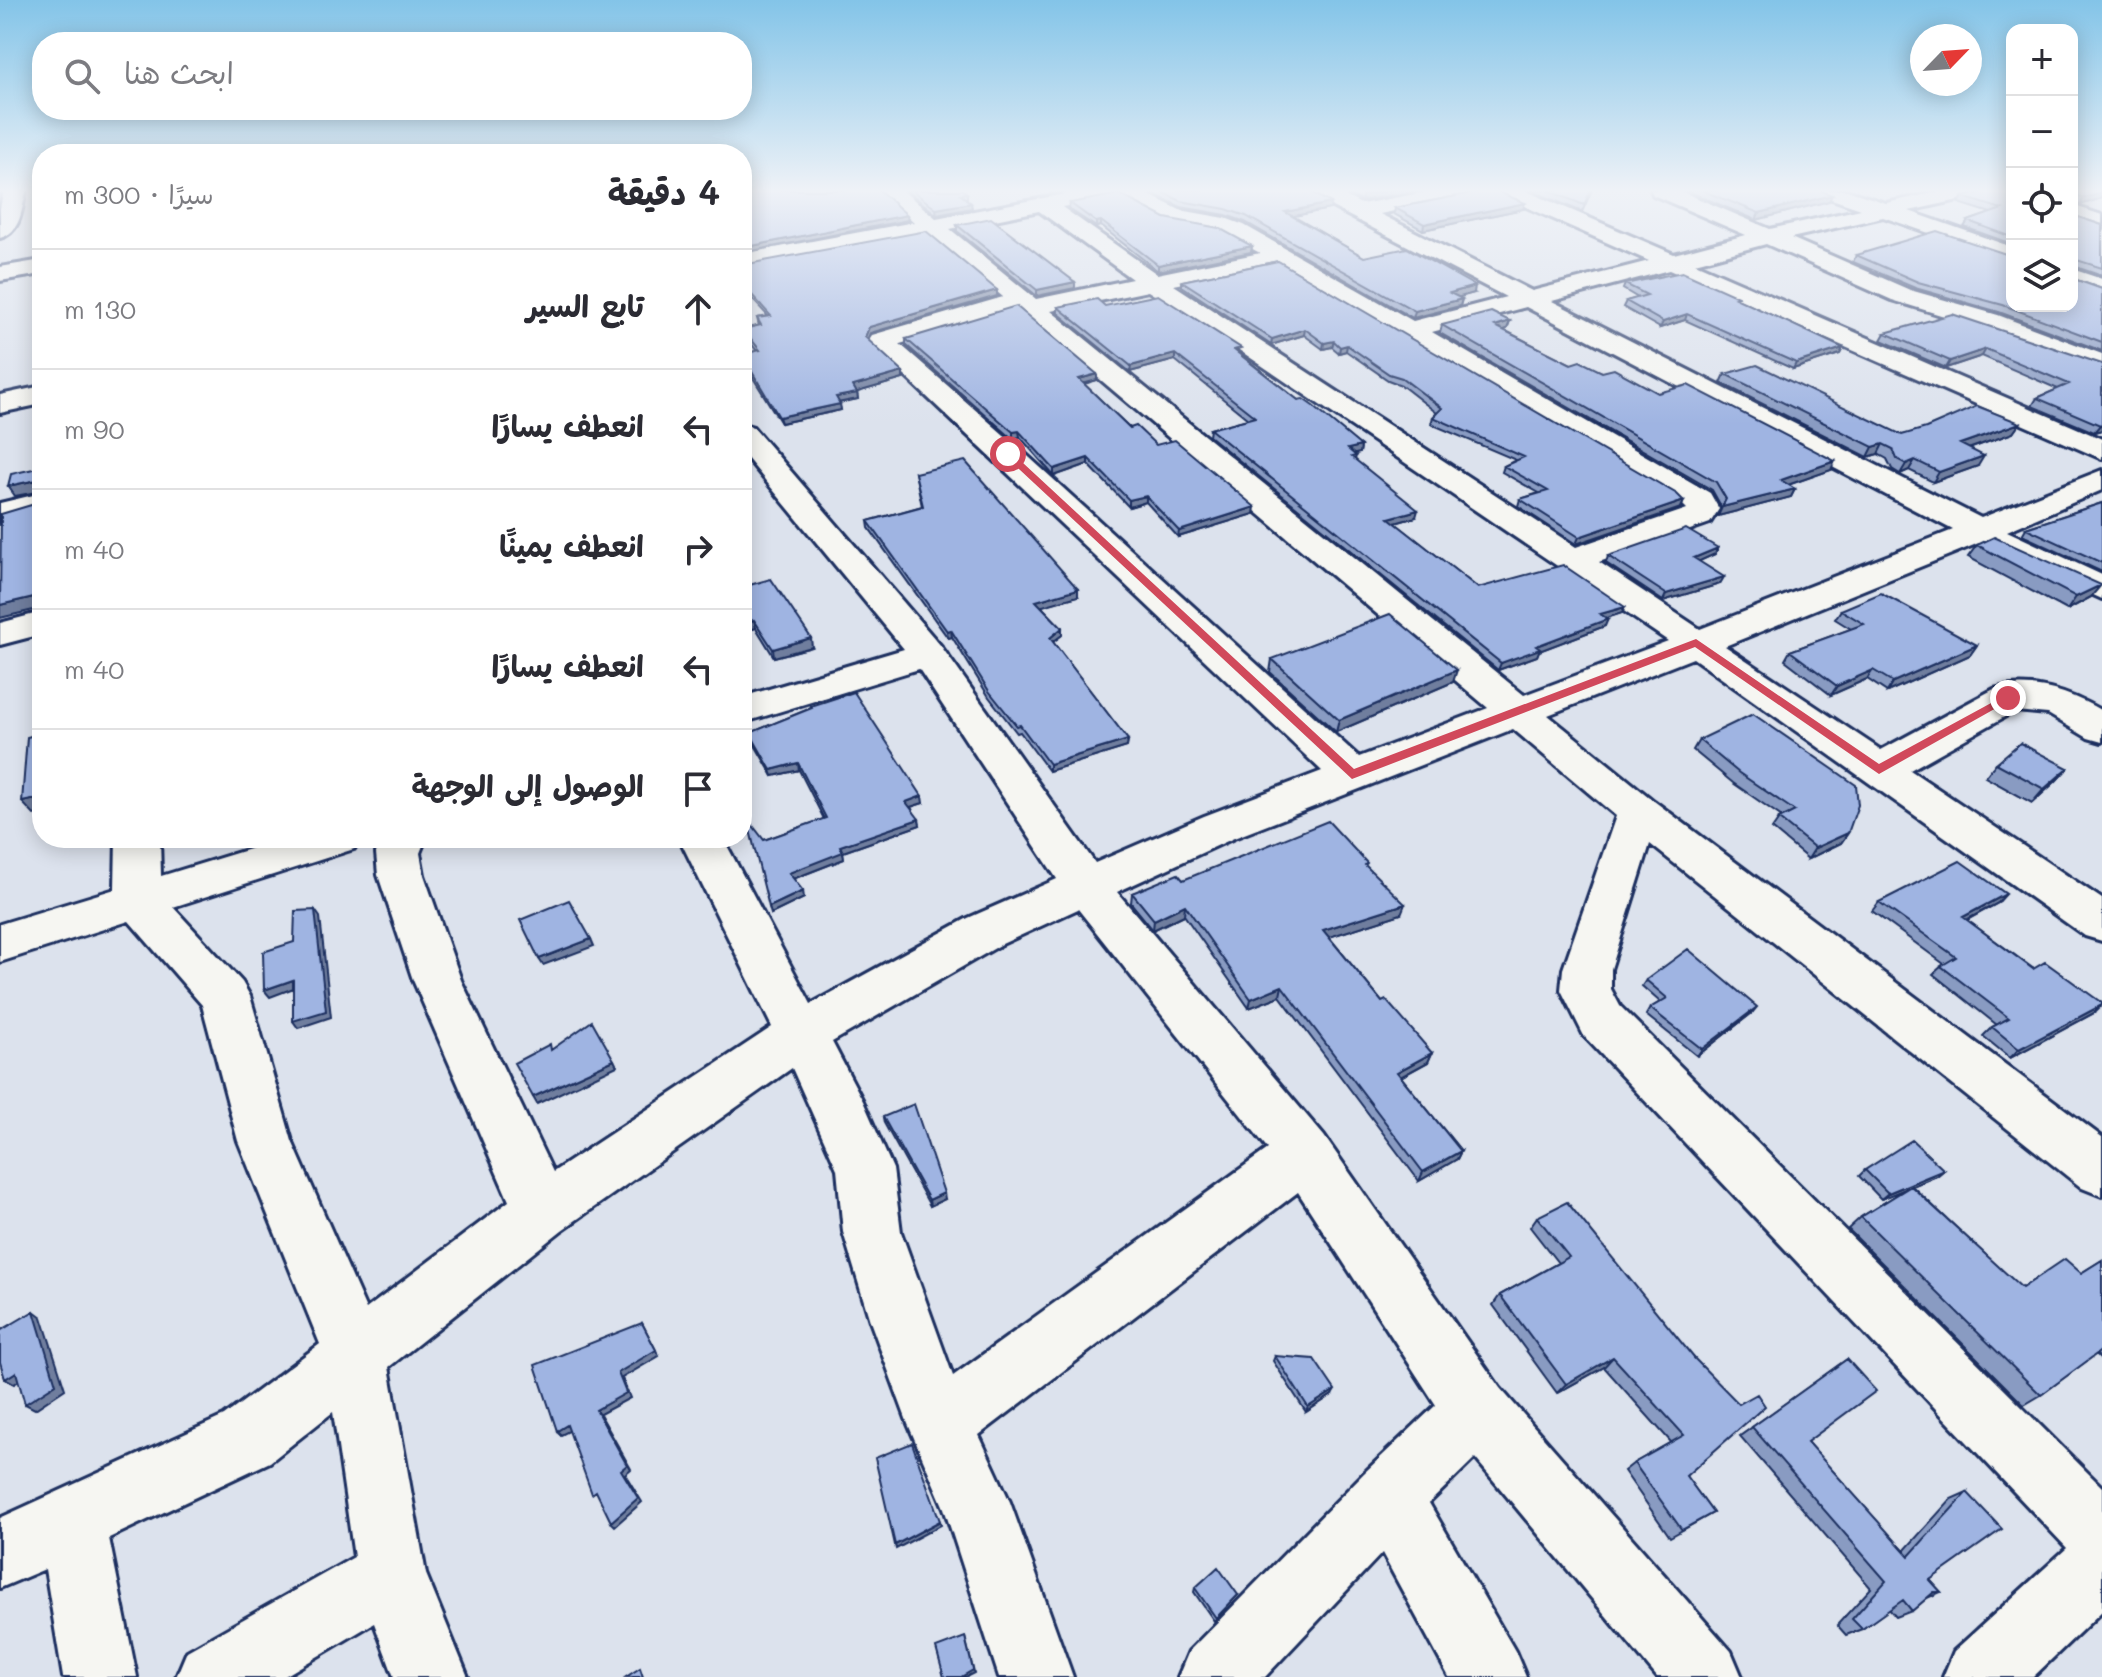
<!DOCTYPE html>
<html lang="ar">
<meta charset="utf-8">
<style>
body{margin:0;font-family:Mali,"Playpen Sans Arabic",sans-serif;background:#f2f2f3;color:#2b2b33;direction:rtl}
.controls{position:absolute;right:24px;top:24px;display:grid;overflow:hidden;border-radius:16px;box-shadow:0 4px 20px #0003}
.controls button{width:72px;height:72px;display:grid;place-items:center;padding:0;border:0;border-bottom:2px solid #e1e1e2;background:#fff;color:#2b2b33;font:40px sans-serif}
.compass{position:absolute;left:1910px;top:24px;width:72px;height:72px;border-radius:50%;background:#fff;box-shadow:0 4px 20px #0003;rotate:65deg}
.stop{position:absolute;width:24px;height:24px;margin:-18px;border:6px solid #d1495b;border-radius:50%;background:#fff}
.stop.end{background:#d1495b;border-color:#fff;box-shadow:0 2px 8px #0008}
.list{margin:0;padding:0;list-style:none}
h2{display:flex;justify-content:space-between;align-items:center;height:104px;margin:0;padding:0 32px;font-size:34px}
h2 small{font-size:26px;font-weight:400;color:#7c7c81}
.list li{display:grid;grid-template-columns:52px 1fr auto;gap:24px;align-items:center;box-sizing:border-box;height:120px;padding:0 32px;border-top:2px solid #e1e1e2}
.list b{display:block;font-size:30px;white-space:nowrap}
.list em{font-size:26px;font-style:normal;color:#7c7c81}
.icon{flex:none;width:44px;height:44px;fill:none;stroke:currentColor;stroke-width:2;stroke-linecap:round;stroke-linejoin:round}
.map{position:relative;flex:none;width:2102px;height:1677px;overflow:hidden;direction:ltr}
.search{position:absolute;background:#fff;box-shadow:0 4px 20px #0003;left:32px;top:32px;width:720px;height:88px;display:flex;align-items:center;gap:20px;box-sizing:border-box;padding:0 28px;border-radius:32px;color:#7c7c81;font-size:30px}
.panel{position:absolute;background:#fff;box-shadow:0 4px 20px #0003;left:32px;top:144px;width:720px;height:704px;border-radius:32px;direction:rtl}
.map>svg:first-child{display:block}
</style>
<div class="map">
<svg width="2102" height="1677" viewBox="0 0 2102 1677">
<rect width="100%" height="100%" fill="#dce2ed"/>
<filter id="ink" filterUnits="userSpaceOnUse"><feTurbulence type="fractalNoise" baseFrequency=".0125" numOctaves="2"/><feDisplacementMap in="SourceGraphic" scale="16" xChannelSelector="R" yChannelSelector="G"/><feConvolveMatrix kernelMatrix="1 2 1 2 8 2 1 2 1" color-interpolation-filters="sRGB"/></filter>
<g filter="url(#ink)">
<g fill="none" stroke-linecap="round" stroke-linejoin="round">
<!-- minor casing -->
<g stroke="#1b2f5e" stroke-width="6">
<path id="minor" d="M4 190H26C22 208 21 233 0 238V208Z
M879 190H902L936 218 1086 190H1139L1180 210 1225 218 1244 225 1413 321 1506 297 1309 195 1307 190H1333L1361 204 1437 190H1477L1475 195 1467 196 1380 214 1532 291 1649 261 1499 195 1497 190H1524L1674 254 1746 235 1653 195 1651 190H1678L1770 229 1861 209 1820 195 1818 190H1847L1886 203 1947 190H1983L1981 195 1909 211 2012 247V262L1883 217 1791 238 1910 290 1998 315 2102 354V371L1980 327 1892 300 1766 244 1695 263 2102 439V459L1669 270 1552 301 1981 518 2102 470V490L2007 531 2102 575V599L1979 543 1725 646 1881 750 1994 689C2033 679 2069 692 2102 711V742L2088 738 2048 714 2015 711 1910 770 2102 899V941L2085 936 1693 658 1548 715 1654 801 2102 1137V1196L2082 1188 1650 844 1611 969V989L1620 1006 2102 1487V1611L2033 1677H1943L1954 1651 2067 1548 1584 1036 1561 990 1563 969 1616 816 1513 729 1234 838 1117 892 1324 1136 1500 1388 1731 1651 1742 1677H1657L1475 1458 1429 1503 1515 1651 1526 1677H1449L1382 1553 1265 1677H1178L1189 1651 1364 1473 1436 1405 1298 1192 979 1435 1010 1502 1073 1677H999L944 1508 908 1424 870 1321 843 1232 837 1169 792 1068 562 1230 389 1367 426 1574 468 1677H394L374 1623 283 1677H176L187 1651 354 1557 333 1412 270 1462 109 1538 137 1677H63L45 1569 0 1588V1518L224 1416 320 1344 238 1141 202 1005 129 921 0 962V924L115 889 116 838H160L161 876 285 838H360L354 849 173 907 242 982 250 996 292 1141 366 1309 509 1201 413 980 378 875 376 853 382 838H426L420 853 424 875 461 980 553 1172 772 1027 679 838H723L811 1004 968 918 1057 879 919 669 742 723V697L904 649 742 452V424L753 427 941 646 1095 863 1204 816 1322 771 868 341 872 335 1003 297 927 233 742 268V254L914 222ZM1119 196 1166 221 1219 231 1260 253 1157 274 1062 207ZM1039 211 1132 279 1036 299 950 229ZM1278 264 1676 498 1687 509 1576 547 1174 285ZM1148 291 1211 331 1668 641 1524 695 1051 311ZM1526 307 1953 530 1700 629 1599 562 1710 523 1719 509 1710 493 1432 332ZM1017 309 1488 708 1359 757 1019 448 900 344ZM1078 909 1268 1149 953 1376 901 1232 893 1169 863 1101 832 1042 1002 944Z
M1992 190H2012V199L1995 195Z
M2072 205 2102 215V229L2072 219Z
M42 260V274L0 281V267Z
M2072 269 2102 279V294L2072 284Z
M42 386V404L0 413V395Z
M42 493V513L0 523V503Z
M42 612V634L0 645V623Z"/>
</g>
<!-- minor -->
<use href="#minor" fill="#f6f6f2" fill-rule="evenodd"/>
</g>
<!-- wall -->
<path fill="#899bc2" stroke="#1b2f5e" stroke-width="2" d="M906 190H963L967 193V198H966L972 208 937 215Z
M1144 190H1308L1309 191 1331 203 1330 209 1293 216 1364 257 1474 293 1458 297 1462 299 1460 306 1413 318 1245 222 1226 215 1181 207Z
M1339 190H1423L1361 201Z
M1530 190H1592L1582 212Z
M1685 190H1820L1829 201 1756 220Z
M1985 190H1995L2012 194V244L1964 227 1968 221 1991 213 1959 203 1963 197 1985 192Z
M2072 190H2102V198L2080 205 2072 203Z
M1477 192H1499L1523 209 1423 230 1394 214 1395 208Z
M1070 203 1165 218 1252 246 1251 252 1158 271 1101 226 1096 227 1069 209Z
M2072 215 2102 225V276L2073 266 2074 279 2102 289V351L1999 312 1915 288 1853 262 1856 255 2012 306Z
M957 225 1075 282V288L1037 296 957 231Z
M1278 261 1684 501 1681 508 1576 544 1518 506 1520 499 1539 493 1502 472 1504 466 1516 460 1431 424 1433 417 1437 413 1401 385 1388 380 1346 351 1339 353 1332 347 1323 349 1304 335 1271 345 1182 286V281Z
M742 265 997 296 870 333 867 339 903 379 857 392 858 399 839 403 841 410 781 423 742 360V355L757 351 744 335 743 329 759 326 757 318 768 316 742 288Z
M1625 284 1737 299 1843 348 1840 354 1793 369 1685 320 1660 328 1623 307 1626 301 1638 298 1623 289Z
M1105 306 1240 354 1298 400 1361 446 1360 453 1354 454 1356 456 1355 460 1416 517 1395 523 1478 588 1625 607 1622 613 1606 618 1605 626 1539 651 1537 656 1498 670 1209 436 1210 429 1248 419 1175 360 1130 372 1058 313V307Z
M1510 321 1507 329 1504 330 1571 364 1602 372 1658 393 1831 470 1788 485 1795 489 1791 497 1718 516 1722 508 1712 490 1440 333 1442 325Z
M1885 333 2102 364V430L2094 432 2032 406 2037 398 2058 389 1982 356 1946 368 1881 340Z
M906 339 1097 374V380L1084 384 1130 428 1254 514 1178 537 1146 502 1129 507 1088 464 1054 476 1020 437 1013 439 906 345Z
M1725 374 1902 435 2020 423 2013 433 1969 449 1978 466 1933 482 1909 470 1900 474 1892 469 1887 459 1878 454 1868 457 1721 383Z
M915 473 1078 596 1041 606 1062 628V635L1053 642 1128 740 1127 747 1049 771 1020 732 1017 733 989 697 952 637 948 638 869 528 868 521 922 506Z
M2102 503V572L2022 535 2026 528Z
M1977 545 2091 597 2067 610 1968 557Z
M1718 548 1715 554 1699 561 1720 584 1663 601 1606 563 1608 556Z
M742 577 746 586 812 647 774 657 756 628 742 632Z
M1841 610 1977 645 1970 655 1887 692 1867 679 1831 695 1785 660 1790 651 1851 629 1835 619Z
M1272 659 1453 682 1336 732 1270 672Z
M811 706 923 803 911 807 920 825 843 852 844 859 793 879 804 898 771 914 764 840 824 819 799 770 773 776 752 740 750 733 811 708Z
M1699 740 1848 833 1841 843 1808 859 1772 829 1779 819 1782 817 1733 783 1693 750Z
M1996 763 2068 768 2056 781 2032 803 1985 777Z
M1366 867 1401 914 1329 937 1382 1002 1432 1053 1428 1062 1401 1077 1461 1151 1457 1159 1419 1181 1280 996 1249 1008 1184 915 1153 930 1131 903 1132 893 1183 880Z
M1879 902 1998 903 1967 920 2094 1013 2010 1058 1983 1036 1992 1027 1997 1025 1933 974 1944 964 1872 911Z
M1646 980 1752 1013 1697 1056 1646 1015 1650 1008 1660 1002 1642 986Z
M883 1117 945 1199 930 1206 884 1123Z
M1865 1170H1944L1937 1176 1912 1186 2021 1288 2081 1273 2102 1260V1360L2096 1354 2041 1395 2024 1405 1848 1229 1861 1217 1906 1189 1881 1199 1859 1176Z
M1537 1217 1694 1358 1686 1476 1713 1513 1670 1537 1624 1471 1634 1463 1671 1442 1604 1367 1557 1393 1493 1305 1500 1295 1558 1263 1530 1227Z
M1275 1356 1332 1395 1306 1412 1273 1361Z
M1847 1359 1807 1442 1904 1551 1951 1499 1967 1492 1930 1580 1941 1592 1927 1598 1912 1611 1896 1617 1889 1609 1862 1629 1846 1635 1837 1625 1871 1588 1740 1436Z
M1195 1588 1238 1595 1214 1621 1194 1592Z"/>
<!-- shaded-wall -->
<path fill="#6f7e9e" stroke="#1b2f5e" stroke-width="2" d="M1050 190H1072L1050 194Z
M1391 190H1423L1361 201 1363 195Z
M2102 193V198L2080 205 2084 198Z
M1832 195 1829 201 1756 220 1759 213Z
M971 203 972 208 937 215 936 209Z
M1331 203 1330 209 1284 218 1285 212Z
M1525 203 1523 209 1423 230 1424 224Z
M907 215 908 220 742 253V248Z
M1101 221V226L1096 227V222Z
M1252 246 1251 252 1158 271V265Z
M1075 282V288L1037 296V290Z
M1475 286 1474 293 1449 300 1450 293Z
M997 290V296L870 333 866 343 865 337 869 327Z
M1462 299 1460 306 1413 318 1415 311Z
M1687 314 1685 320 1660 328 1663 322Z
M1510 321 1507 329 1493 334 1495 326Z
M1305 329 1304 335 1271 345 1272 339Z
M1334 341 1332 347 1323 349 1324 343Z
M1347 345 1346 351 1339 353 1340 347Z
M1843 348 1840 354 1793 369 1796 363Z
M1986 349 1982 356 1946 368 1950 361Z
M1175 354V360L1130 372 1131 366Z
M903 372V379L854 393 853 386Z
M1097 374V380L1079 385V379Z
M857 393 858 399 837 403 836 397Z
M840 404 841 410 781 423 779 417Z
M2020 423 2013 433 1954 454 1960 444Z
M2102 424V430L2094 432 2100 425Z
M1019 431 1020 437 1013 439V432Z
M1883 444 1878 454 1868 457 1873 447Z
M1361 446 1360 453 1346 456 1348 449Z
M1984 456 1978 466 1933 482 1939 472Z
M1088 458V464L1054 476V469Z
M1915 460 1909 470 1900 474 1906 464Z
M1835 461 1831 470 1776 489 1781 480Z
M37 480 42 491 15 496 8 486Z
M1795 489 1791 497 1718 516 1722 507Z
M1146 496V502L1129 507V500Z
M1684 501 1681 508 1576 544 1579 537Z
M1255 507 1254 514 1178 537 1179 531Z
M1418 510 1416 517 1388 525 1389 518Z
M1718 548 1715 554 1691 565 1694 558Z
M1724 577 1720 584 1663 601 1666 594Z
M2101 585 2091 597 2067 610 2076 597Z
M1078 589V596L1036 608V601Z
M42 595V608L0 618V605Z
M1625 607 1622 613 1598 621 1600 614Z
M1608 619 1605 626 1539 651 1537 656 1498 670 1501 663 1536 646Z
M754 620 756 628 742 632V623Z
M1062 628V635L1050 644V638Z
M951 630 952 637 948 638 947 631Z
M811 638 812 647 774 657 773 649Z
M1977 645 1970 655 1887 692 1893 682Z
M1457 670 1453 682 1336 732 1339 720Z
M1873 670 1867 679 1831 695 1837 686Z
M1128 740 1127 747 1049 771V764Z
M798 763 799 770 773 776 771 770Z
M2068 768 2056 781 2032 803 2044 789Z
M922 796 923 803 907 808 906 802Z
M42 798V813L34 815 22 802Z
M919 819 920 825 843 852 844 859 790 880 789 873 840 846Z
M1848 833 1841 843 1808 859 1815 848Z
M803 891 804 898 771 914 769 907Z
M2006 894 1998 903 1955 926 1963 917Z
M1405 904 1401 914 1320 940 1323 930Z
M1185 905 1184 915 1153 930 1154 920Z
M315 910 320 917 331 1017 298 1028 293 1021Z
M591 939 594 946 543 965 539 959Z
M293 980 299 986 270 997 264 990Z
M1282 986 1280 996 1249 1008 1251 999Z
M2102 1005 2094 1013 2010 1058 2019 1049Z
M1757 1007 1752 1013 1697 1056 1702 1049Z
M1432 1053 1428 1062 1393 1081 1397 1072Z
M614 1060 617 1066 537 1104 533 1097Z
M1461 1151 1457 1159 1419 1181 1423 1172Z
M1944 1170 1937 1176 1881 1199 1888 1193Z
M944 1193 945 1199 930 1206 929 1200Z
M34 1311 42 1317 65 1389 35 1409 25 1404Z
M642 1323 659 1356 622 1378 630 1398 600 1414 631 1469 625 1474 642 1502 615 1526 611 1522 621 1470 596 1410 618 1373Z
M1613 1357 1604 1367 1557 1393 1566 1384Z
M16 1372 25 1377 14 1384 5 1379Z
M1335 1390 1332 1395 1306 1412 1308 1407Z
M567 1425 571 1430 561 1435 557 1431Z
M940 1521 941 1525 896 1549 895 1545Z
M965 1637 974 1673 966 1677H961Z"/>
<!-- building -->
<path fill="#9fb4e2" stroke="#1b2f5e" stroke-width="2" d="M742 190H879L907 215 742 248Z
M912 190H963L967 193 960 194 971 203 936 209Z
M1158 190H1308L1309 191 1331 203 1285 212 1364 257 1407 248 1475 286 1450 293 1462 299 1415 311 1246 216 1226 209 1181 201Z
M1352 190H1391L1363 195Z
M1478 190H1498L1499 192 1525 203 1424 224 1395 208 1477 192Z
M1547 190H1591L1584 205Z
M1701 190H1820L1832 195 1759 213Z
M1986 190H1995L2012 194V237L1968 221 2002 209 1963 197 1985 192Z
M2072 190H2102V193L2084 198 2074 196 2072 202Z
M1119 194 1165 218 1219 228 1252 246 1158 265 1101 221 1096 222 1070 203Z
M2072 215 2102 225V268L2077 260 2073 262 2074 279 2102 289V342L2003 305 1918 282 1856 255 1937 231 2012 256V306H2072Z
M991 218 1075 282 1037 290 957 225Z
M926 231 997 290 869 327 865 337 903 372 853 386 857 393 836 397 840 404 779 417 742 355V354L760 350 743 329 761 325 757 318 771 316 742 284V265Z
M1278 261 1677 494 1684 501 1579 537 1520 499 1548 491 1504 466 1524 457 1433 417 1442 408 1402 378 1389 374 1347 345 1340 347 1334 341 1324 343 1305 329 1272 339 1182 281Z
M1682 272 1738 297 1735 298 1843 348 1796 363 1687 314 1663 322 1626 301 1647 295 1625 284Z
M1158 295 1241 348 1234 350 1298 400 1303 399 1313 406 1361 446 1348 449 1356 456 1352 457 1418 510 1389 518 1478 588 1563 565 1625 607 1600 614 1608 619 1536 646 1540 649 1501 663 1210 429 1255 417 1175 354 1131 366 1058 307 1097 299 1105 306Z
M1016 306 1097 374 1079 379 1130 428 1136 426 1156 445 1175 440 1255 507 1179 531 1146 496 1129 500 1088 458 1054 469 1019 431 1013 432 906 339Z
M1491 312 1510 321 1495 326 1571 364 1580 361 1602 372 1614 369 1658 393 1688 385 1835 461 1781 480 1795 489 1722 507 1726 499 1716 482 1442 325Z
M1952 314 2102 364V424L2100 425 2037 398 2069 384 1986 349 1950 361 1885 333Z
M1757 365 1902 435 1926 428 1977 406 2020 423 1960 444 1984 456 1939 472 1915 460 1906 464 1897 459 1893 449 1883 444 1873 447 1725 374Z
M965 461 1078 589 1036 601 1062 628 1050 638 1128 740 1049 764 1020 725 1017 726 989 691 951 630 947 631 868 521 923 506 915 473Z
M42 467V595L0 605 1 514 38 503 37 480 8 486 11 474Z
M2102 503V563L2026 528Z
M1686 529 1718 548 1694 558 1724 577 1666 594 1608 556Z
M1994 537 2101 585 2076 597 1977 545Z
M742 577 746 586 771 579 811 638 773 649 754 620 742 623Z
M1881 593 1977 645 1893 682 1873 670 1837 686 1790 651 1864 624 1841 610Z
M1390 614 1457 670 1339 720 1272 659Z
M854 692 922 796 906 802 919 819 840 846 843 852 789 873 803 891 769 907 747 818 764 840 826 818 798 763 771 770 750 733 812 708 811 706Z
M1753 714 1856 785 1858 805 1848 833 1815 848 1779 819 1795 811 1739 773 1699 740Z
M42 733V798L22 802 27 737Z
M2020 743 2068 768 2044 789 1996 763Z
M1328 821 1367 863 1365 865 1405 904 1323 930 1382 1002 1386 1000 1432 1053 1397 1072 1461 1151 1423 1172 1282 986 1251 999 1185 905 1154 920 1132 893 1178 874 1183 880Z
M1960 861 2006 894 1963 917 2033 969 2045 962 2102 1003V1005L2019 1049 1992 1027 2009 1018 1941 966 1956 957 1879 902Z
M569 900 591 939 539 959 520 920Z
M315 910 326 1011 293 1021V980L264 990 263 952 294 942 295 911Z
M1688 949 1757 1007 1702 1049 1650 1008 1667 998 1646 980Z
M592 1021 614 1060 533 1097 514 1063 550 1044 551 1050Z
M914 1104 944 1193 929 1200 883 1117Z
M1912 1140 1944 1170 1888 1193 1865 1170Z
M1911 1186 2022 1288 2065 1259 2081 1273 2102 1260V1350L2041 1395 1861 1217Z
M1567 1202 1694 1358 1739 1404 1757 1394 1765 1406 1686 1476 1713 1513 1682 1530 1634 1463 1684 1435 1613 1357 1566 1384 1500 1295 1569 1257 1537 1217Z
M34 1311 56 1384 25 1404 16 1372 5 1379 0 1362V1331Z
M642 1323 656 1350 618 1373 626 1393 596 1410 627 1465 621 1470 638 1498 611 1522 596 1491 592 1494 567 1425 557 1431 535 1365Z
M1275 1356 1314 1359 1335 1390 1308 1407Z
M1847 1359 1876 1391 1807 1442 1909 1556 1967 1492 2002 1529 1930 1580 1941 1592H1934L1912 1611 1903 1600 1862 1629 1852 1619 1886 1581 1752 1427Z
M912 1443 940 1521 895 1545 875 1458Z
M1218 1567 1238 1595 1216 1618 1195 1588Z
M965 1637 973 1670 961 1677H944L936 1648Z
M640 1668 643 1677H626Z"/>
</g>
<!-- sky -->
<linearGradient id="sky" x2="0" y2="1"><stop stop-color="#83c4e8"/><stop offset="0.45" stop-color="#eff2f7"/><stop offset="1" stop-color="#eff2f7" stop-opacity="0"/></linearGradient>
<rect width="2102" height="424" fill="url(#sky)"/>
<!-- route -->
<path fill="#d1495b" d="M1005 452H1011L1354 769 1696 639 1879 764 2004 696 2014 698 1879 774 1695 647 1352 779 1005 456Z"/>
</svg>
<div class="controls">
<button>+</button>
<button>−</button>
<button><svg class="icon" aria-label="locate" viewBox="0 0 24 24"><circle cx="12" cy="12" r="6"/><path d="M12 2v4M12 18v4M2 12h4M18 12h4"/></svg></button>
<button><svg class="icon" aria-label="layers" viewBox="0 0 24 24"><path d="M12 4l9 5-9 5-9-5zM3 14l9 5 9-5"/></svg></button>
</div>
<svg class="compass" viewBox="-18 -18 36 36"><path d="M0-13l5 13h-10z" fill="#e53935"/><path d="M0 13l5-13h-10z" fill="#7c7c81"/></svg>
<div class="stop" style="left:1008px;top:454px"></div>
<div class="stop end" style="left:2008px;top:698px"></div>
<div class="search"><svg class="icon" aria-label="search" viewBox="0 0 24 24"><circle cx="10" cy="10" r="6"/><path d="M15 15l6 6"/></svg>ابحث هنا</div>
<section class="panel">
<h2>4 دقيقة<small>سيرًا · 300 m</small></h2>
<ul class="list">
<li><svg class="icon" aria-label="ahead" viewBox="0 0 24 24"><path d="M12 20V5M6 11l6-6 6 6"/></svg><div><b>تابع السير</b></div><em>130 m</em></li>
<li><svg class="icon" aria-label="left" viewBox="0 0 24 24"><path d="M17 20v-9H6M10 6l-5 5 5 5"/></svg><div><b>انعطف يسارًا</b></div><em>90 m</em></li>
<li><svg class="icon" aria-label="right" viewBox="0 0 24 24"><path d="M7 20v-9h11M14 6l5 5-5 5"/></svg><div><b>انعطف يمينًا</b></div><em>40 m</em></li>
<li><svg class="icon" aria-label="left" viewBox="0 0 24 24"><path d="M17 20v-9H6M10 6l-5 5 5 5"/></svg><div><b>انعطف يسارًا</b></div><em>40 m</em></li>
<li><svg class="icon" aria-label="arrive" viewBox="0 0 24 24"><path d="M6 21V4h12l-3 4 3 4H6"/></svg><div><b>الوصول إلى الوجهة</b></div></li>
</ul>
</section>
</div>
